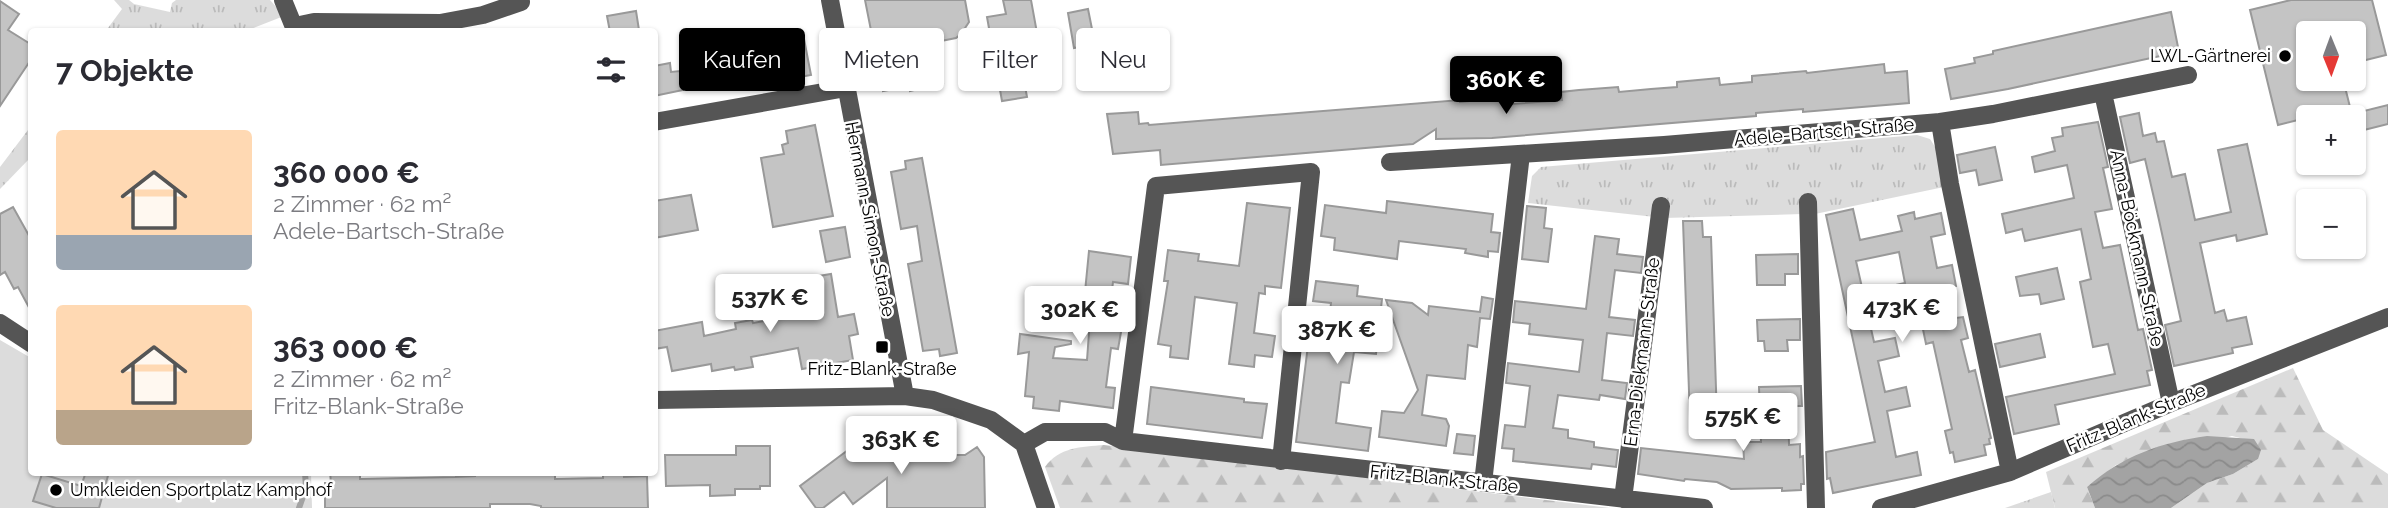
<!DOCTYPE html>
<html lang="de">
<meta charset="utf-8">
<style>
body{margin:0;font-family:Raleway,sans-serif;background:#f7f7f7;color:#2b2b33;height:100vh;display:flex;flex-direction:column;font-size:26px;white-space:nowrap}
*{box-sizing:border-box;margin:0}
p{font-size:23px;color:#7c7c81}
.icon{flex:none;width:38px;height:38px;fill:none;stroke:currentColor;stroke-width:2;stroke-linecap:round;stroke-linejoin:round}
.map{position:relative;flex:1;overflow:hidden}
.side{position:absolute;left:28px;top:28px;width:630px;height:448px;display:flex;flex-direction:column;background:#fff;border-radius:7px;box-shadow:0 2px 5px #0004}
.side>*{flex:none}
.top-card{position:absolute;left:679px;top:28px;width:665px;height:63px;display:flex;gap:14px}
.needle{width:46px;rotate:179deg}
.tools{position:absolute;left:2296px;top:21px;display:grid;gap:14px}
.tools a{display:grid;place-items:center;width:70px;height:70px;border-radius:7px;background:#fff;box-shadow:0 2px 5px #0004;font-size:35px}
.price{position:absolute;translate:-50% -60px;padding:0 16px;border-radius:7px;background:#fff;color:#222;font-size:23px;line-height:46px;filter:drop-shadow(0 2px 4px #0008)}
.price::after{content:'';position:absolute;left:50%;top:42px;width:21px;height:16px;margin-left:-10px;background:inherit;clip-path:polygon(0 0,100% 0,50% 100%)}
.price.current{background:#000;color:#fff}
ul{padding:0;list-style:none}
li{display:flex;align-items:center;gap:21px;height:175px;padding:0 28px}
li span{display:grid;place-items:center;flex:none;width:196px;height:140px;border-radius:7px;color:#555}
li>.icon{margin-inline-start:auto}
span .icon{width:84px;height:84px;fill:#fffc;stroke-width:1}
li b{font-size:30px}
h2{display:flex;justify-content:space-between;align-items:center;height:84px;padding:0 28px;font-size:30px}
.pill{padding:0 24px;border-radius:7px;background:#fff;box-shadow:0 2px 5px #0004;font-size:24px;line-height:63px}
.pill.current{background:#000;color:#fff}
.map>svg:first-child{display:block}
.grass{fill:#dcdcdc}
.forest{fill:url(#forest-firs)}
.park{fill:url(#park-tufts)}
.water{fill:url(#water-waves)}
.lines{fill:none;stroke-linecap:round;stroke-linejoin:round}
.stream{stroke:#a3a3a3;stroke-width:6}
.building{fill:#c4c4c4;stroke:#999;stroke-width:2;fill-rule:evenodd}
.minor{stroke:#555;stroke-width:18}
.poi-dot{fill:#000;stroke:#fff;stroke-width:2.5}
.labels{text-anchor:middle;stroke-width:5;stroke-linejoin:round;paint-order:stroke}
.poi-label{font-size:18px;fill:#000;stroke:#fff;text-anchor:end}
.street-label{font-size:18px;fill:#000;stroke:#fff}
</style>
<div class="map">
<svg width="2388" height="508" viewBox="0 0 2388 508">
<defs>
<pattern id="forest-firs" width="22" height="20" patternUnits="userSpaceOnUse" patternTransform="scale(1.75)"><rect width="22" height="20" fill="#dcdcdc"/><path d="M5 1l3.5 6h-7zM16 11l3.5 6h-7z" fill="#bbb"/></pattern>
<pattern id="park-tufts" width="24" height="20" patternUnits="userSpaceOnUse" patternTransform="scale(1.75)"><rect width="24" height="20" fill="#dcdcdc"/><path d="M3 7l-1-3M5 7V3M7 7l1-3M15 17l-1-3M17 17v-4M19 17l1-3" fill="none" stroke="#bbb"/></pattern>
<pattern id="water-waves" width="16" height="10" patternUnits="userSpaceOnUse" patternTransform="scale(1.75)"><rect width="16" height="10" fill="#a3a3a3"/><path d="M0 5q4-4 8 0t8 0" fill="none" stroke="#8b8b8b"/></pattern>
</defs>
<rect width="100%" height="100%" fill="#fff"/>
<path class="grass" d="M 0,340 L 31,358 L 32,472 L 311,473 L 312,508 L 0,508 Z"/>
<path class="forest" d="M 2293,368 L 2323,430 L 2388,474 L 2388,508 L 2171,508 L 2207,483 L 2233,474 L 2258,459 L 2244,439 L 2232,436 L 2116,465 L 2087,487 L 2095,508 L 2055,508 L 2046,472 Z
M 1104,445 L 1610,508 L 1060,508 L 1045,467 C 1059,447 1081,447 1104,445 Z"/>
<path class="park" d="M 114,0 L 129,0 L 134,4 L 170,12 L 172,3 L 176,0 L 270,0 L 284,16 L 246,31 L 105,32 L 122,9 Z
M 31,126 L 31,157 L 0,189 L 0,167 Z
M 1917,135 L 1930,139 L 1937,150 L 1944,187 L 1815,214 L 1802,214 L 1664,218 L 1528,203 L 1532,176 L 1541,167 Z
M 2051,492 L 2055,508 L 2005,508 Z"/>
<path class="water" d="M 2207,436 L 2254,439 L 2261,450 L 2258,459 L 2233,474 L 2207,483 L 2171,508 L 2095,508 L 2087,487 C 2122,456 2162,442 2207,436 Z"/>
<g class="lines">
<path class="stream" d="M 299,508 L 306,488 L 305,472"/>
</g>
<path class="building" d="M 865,0 L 965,0 L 969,22 L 961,34 L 956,38 L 936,42 L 943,83 L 910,91 L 909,86 L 883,91 Z
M 1003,0 L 1031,0 L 1043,66 L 1022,70 L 1027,97 L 1002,101 L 987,17 L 1006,14 Z
M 2291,0 L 2372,0 L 2386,55 L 2354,63 L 2354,33 L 2308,33 L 2308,79 L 2343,79 L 2350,107 L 2278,125 L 2250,10 Z
M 0,1 L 19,14 L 8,30 L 32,45 L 32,58 L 0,106 Z
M 1088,9 L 1095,44 L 1074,48 L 1068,13 Z
M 636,11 L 639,30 L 610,32 L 607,16 Z
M 2171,12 L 2179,52 L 2008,89 L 1951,99 L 1945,69 L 1975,63 L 1974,58 L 1993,54 L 1993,51 Z
M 804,39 L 811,75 L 766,83 L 765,79 L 728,86 L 725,66 L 762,59 L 760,47 Z
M 670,63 L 671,72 L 680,71 L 683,90 L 654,96 L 654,66 Z
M 1884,64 L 1885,73 L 1907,71 L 1909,103 L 1803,112 L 1803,109 L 1756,113 L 1756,116 L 1492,138 L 1436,139 L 1436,129 L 1413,144 L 1161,165 L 1160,150 L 1113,154 L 1107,114 L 1138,112 L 1139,124 L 1148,123 L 1149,125 L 1460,100 L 1460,102 L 1511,97 L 1512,104 L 1562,100 L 1561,92 L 1579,90 L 1618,87 L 1619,92 L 1651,89 L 1677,87 L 1677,82 L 1719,78 L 1720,85 L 1752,82 L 1752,76 L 1806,71 L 1807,73 Z
M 2388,105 L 2388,124 L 2356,132 L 2352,114 Z
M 2139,113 L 2143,136 L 2155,133 L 2157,142 L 2164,141 L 2172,177 L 2185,174 L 2195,220 L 2231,212 L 2218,150 L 2247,144 L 2267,234 L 2237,241 L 2236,235 L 2200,243 L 2215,313 L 2224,310 L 2227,321 L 2246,317 L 2252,344 L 2232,348 L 2233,353 L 2174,366 L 2165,325 L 2181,321 L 2159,220 L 2145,159 L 2130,163 L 2120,117 Z
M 2098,122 L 2108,167 L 2103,168 L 2112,209 L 2095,212 L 2103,248 L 2120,245 L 2138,330 L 2143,329 L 2152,370 L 2147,371 L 2150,385 L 2055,405 L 2059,424 L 2014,434 L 2006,397 L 2115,374 L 2108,344 L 2093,347 L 2080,282 L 2091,279 L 2081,229 L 2025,241 L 2022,229 L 2006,233 L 2002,214 L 2074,198 L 2067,165 L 2035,172 L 2032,157 L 2055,151 L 2052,138 L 2063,136 L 2062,128 Z
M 815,125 L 833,216 L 773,227 L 761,158 L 784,154 L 782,145 L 788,143 L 786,131 Z
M 1995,147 L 2002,180 L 1979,185 L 1976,170 L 1960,173 L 1957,155 Z
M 922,158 L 957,353 L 940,356 L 939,349 L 923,351 L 908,264 L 922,261 L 917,226 L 901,229 L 891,172 L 906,169 L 905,161 Z
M 691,195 L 698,230 L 654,238 L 654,201 Z
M 1387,201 L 1493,214 L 1491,232 L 1500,233 L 1498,252 L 1488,251 L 1488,257 L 1465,253 L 1466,249 L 1399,241 L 1397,259 L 1334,250 L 1335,238 L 1321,236 L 1325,205 L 1386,213 Z
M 1247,203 L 1290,208 L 1281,288 L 1265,286 L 1265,294 L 1259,293 L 1254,333 L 1275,336 L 1272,357 L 1255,355 L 1254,367 L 1229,364 L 1237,303 L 1195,297 L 1188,359 L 1170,357 L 1171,346 L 1158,344 L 1168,281 L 1164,281 L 1168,250 L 1199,254 L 1198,261 L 1239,266 Z
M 1527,206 L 1546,208 L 1544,228 L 1552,229 L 1548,262 L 1522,259 Z
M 13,207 L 32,241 L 32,313 L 18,287 L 14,289 L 5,272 L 0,275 L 0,214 Z
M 1853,209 L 1860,240 L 1902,231 L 1898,216 L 1914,212 L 1915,219 L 1941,213 L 1945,234 L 1931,237 L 1937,268 L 1952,265 L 1956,286 L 1950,288 L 1956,318 L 1963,317 L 1968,338 L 1961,340 L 1969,372 L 1975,370 L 1991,438 L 1989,439 L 1990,444 L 1984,445 L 1986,455 L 1955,462 L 1953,452 L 1950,453 L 1945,431 L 1952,429 L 1933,342 L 1926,344 L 1917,300 L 1867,311 L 1874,342 L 1895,338 L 1899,356 L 1878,361 L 1885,392 L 1906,387 L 1910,406 L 1887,411 L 1896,457 L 1917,452 L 1921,475 L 1833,493 L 1830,478 L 1827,479 L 1826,452 L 1875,442 L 1826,215 ZM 1899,252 L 1905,283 L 1863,292 L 1856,261 Z
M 1683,221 L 1702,221 L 1703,237 L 1711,237 L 1717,419 L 1690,420 Z
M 845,227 L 850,257 L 826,262 L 820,231 Z
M 1595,236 L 1619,239 L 1617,254 L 1643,257 L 1641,273 L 1615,270 L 1609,317 L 1635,320 L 1633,336 L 1607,333 L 1602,380 L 1627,383 L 1625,399 L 1600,395 L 1599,400 L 1558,395 L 1553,428 L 1568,430 L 1568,438 L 1594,442 L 1594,447 L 1618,450 L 1616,467 L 1592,464 L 1591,469 L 1513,461 L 1514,449 L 1502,448 L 1505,425 L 1525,427 L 1530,386 L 1506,383 L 1508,363 L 1579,372 L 1583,340 L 1529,334 L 1530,324 L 1513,322 L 1515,301 L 1586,309 Z
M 1089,251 L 1131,257 L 1128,284 L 1113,282 L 1109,316 L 1112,316 L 1111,320 L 1123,321 L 1118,349 L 1111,348 L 1106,387 L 1115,388 L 1113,408 L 1060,401 L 1059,411 L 1033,408 L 1034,397 L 1025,396 L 1029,352 L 1018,354 L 1020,334 L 1071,341 L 1071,344 L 1055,347 L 1053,358 L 1087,360 L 1092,292 L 1085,292 Z
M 1798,254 L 1798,274 L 1785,274 L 1785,285 L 1757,285 L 1756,255 Z
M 2057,268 L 2064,299 L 2041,304 L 2039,294 L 2020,296 L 2016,277 Z
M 831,274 L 838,317 L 854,314 L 858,334 L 849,336 L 853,360 L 802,369 L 798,348 L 751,357 L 753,367 L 735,370 L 734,367 L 712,371 L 711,364 L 672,371 L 667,347 L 654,349 L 654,331 L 702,322 L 704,336 L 736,329 L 735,323 L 752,320 L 753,323 L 786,317 L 786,315 L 794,314 L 788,281 Z
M 1316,281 L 1358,286 L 1357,296 L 1382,299 L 1376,354 L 1354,352 L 1349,383 L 1341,382 L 1336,423 L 1371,428 L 1368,451 L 1296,442 L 1309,337 L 1327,339 L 1331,303 L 1313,301 Z
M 1482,297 L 1493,299 L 1490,319 L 1480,318 L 1477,347 L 1468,345 L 1465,379 L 1427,375 L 1422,415 L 1446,419 L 1449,426 L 1446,446 L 1379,437 L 1382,411 L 1404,413 L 1418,390 L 1386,300 L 1412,303 L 1428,315 L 1429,306 L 1480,312 Z
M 1800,319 L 1800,340 L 1787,340 L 1788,351 L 1765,351 L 1764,341 L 1758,341 L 1757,320 Z
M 2040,334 L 2045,357 L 2000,367 L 1995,344 Z
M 1801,386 L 1802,406 L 1788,406 L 1789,445 L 1800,444 L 1800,457 L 1803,456 L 1804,484 L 1801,484 L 1801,490 L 1782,491 L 1782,488 L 1731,489 L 1717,482 L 1685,479 L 1684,481 L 1638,474 L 1641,448 L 1744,459 L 1743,442 L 1761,442 L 1759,387 Z
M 1151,387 L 1244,399 L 1244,402 L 1267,404 L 1262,438 L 1147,424 Z
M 851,426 L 873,429 L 871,443 L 897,443 L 897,447 L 933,447 L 933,455 L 965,455 L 977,447 L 984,457 L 985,508 L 887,508 L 887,478 L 853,504 L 844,492 L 823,508 L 816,508 L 800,486 L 848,450 Z
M 1457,434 L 1475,436 L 1473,455 L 1454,453 Z
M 736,446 L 770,446 L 770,486 L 760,486 L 760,489 L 735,489 L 735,495 L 710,496 L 710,485 L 666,486 L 665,455 L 736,455 Z
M 86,472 L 109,472 L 99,508 L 56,508 L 33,501 L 42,474 L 81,486 Z
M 330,472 L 360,472 L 360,479 L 455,477 L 475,476 L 475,472 L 555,472 L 555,479 L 603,478 L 603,472 L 624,472 L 624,477 L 647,476 L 648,508 L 541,508 L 541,506 L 530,504 L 490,504 L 490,508 L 325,508 L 325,483 L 331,483 Z"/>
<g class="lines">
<path class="minor" d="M 283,0 L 296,32
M 830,0 L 905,396
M 295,26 L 314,22 L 440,23 L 483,15 L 521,2
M 2103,93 L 2171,403
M 654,122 L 846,88
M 1940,122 L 1950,184 L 2010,472
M 1390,162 L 1664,145 L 1940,122 L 1993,114 L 2188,75
M 1808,202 L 1816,508
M 0,323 L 32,344
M 654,400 L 905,396 L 933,400 L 991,420 L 1024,444
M 1123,441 L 1156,186 L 1311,172 L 1281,461
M 1024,444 L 1045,432 L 1105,432 L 1123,441 L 1704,508
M 1024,444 L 1046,508
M 1483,483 L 1521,154
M 1623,499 L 1661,206
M 1881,508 L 2010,472 L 2171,403 L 2388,317"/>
</g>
<g class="poi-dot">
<circle cx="2285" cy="56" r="7"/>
<rect x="875" y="340" width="14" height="14" rx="3.5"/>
<circle cx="56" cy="490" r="7"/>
</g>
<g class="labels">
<g class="poi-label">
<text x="2271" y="62">LWL-Gärtnerei</text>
<text x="882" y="375" text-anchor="middle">Fritz-Blank-Straße</text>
<text x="70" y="496" text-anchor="start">Umkleiden Sportplatz Kamphof</text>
</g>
<g class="street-label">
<text transform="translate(1824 132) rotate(-5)" y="6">Adele-Bartsch-Straße</text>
<text transform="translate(870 219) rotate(79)" y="6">Hermann-Simon-Straße</text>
<text transform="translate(2137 248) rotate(78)" y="6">Anna-Böckmann-Straße</text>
<text transform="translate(1642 352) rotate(-83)" y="6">Erna-Diekmann-Straße</text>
<text transform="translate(2136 418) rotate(-23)" y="6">Fritz-Blank-Straße</text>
<text transform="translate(1444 479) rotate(6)" y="6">Fritz-Blank-Straße</text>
</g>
</g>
</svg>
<div class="tools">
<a><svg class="needle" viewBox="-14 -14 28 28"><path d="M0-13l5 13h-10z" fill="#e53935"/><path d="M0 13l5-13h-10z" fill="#7c7c81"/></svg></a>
<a>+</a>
<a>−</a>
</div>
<b class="price current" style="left:1506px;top:116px">360K €</b>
<b class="price" style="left:770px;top:334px">537K €</b>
<b class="price" style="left:1902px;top:344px">473K €</b>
<b class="price" style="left:1080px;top:346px">302K €</b>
<b class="price" style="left:1337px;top:366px">387K €</b>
<b class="price" style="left:1743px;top:453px">575K €</b>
<b class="price" style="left:901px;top:476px">363K €</b>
<div class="top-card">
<a class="pill current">Kaufen</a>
<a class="pill">Mieten</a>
<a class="pill">Filter</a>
<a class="pill">Neu</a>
</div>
<section class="side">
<h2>7 Objekte<svg class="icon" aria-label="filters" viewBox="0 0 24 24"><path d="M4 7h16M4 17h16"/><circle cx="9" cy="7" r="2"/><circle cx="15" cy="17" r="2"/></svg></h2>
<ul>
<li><span style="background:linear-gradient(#ffd9b3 75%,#9aa5b1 0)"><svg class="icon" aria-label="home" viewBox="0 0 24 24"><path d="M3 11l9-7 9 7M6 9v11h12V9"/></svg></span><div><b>360 000 €</b><p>2 Zimmer · 62 m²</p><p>Adele-Bartsch-Straße</p></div></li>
<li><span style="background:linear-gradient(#ffd9b3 75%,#b9a48a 0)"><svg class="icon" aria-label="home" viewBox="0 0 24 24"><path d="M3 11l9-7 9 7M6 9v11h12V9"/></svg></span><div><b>363 000 €</b><p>2 Zimmer · 62 m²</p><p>Fritz-Blank-Straße</p></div></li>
</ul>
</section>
</div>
